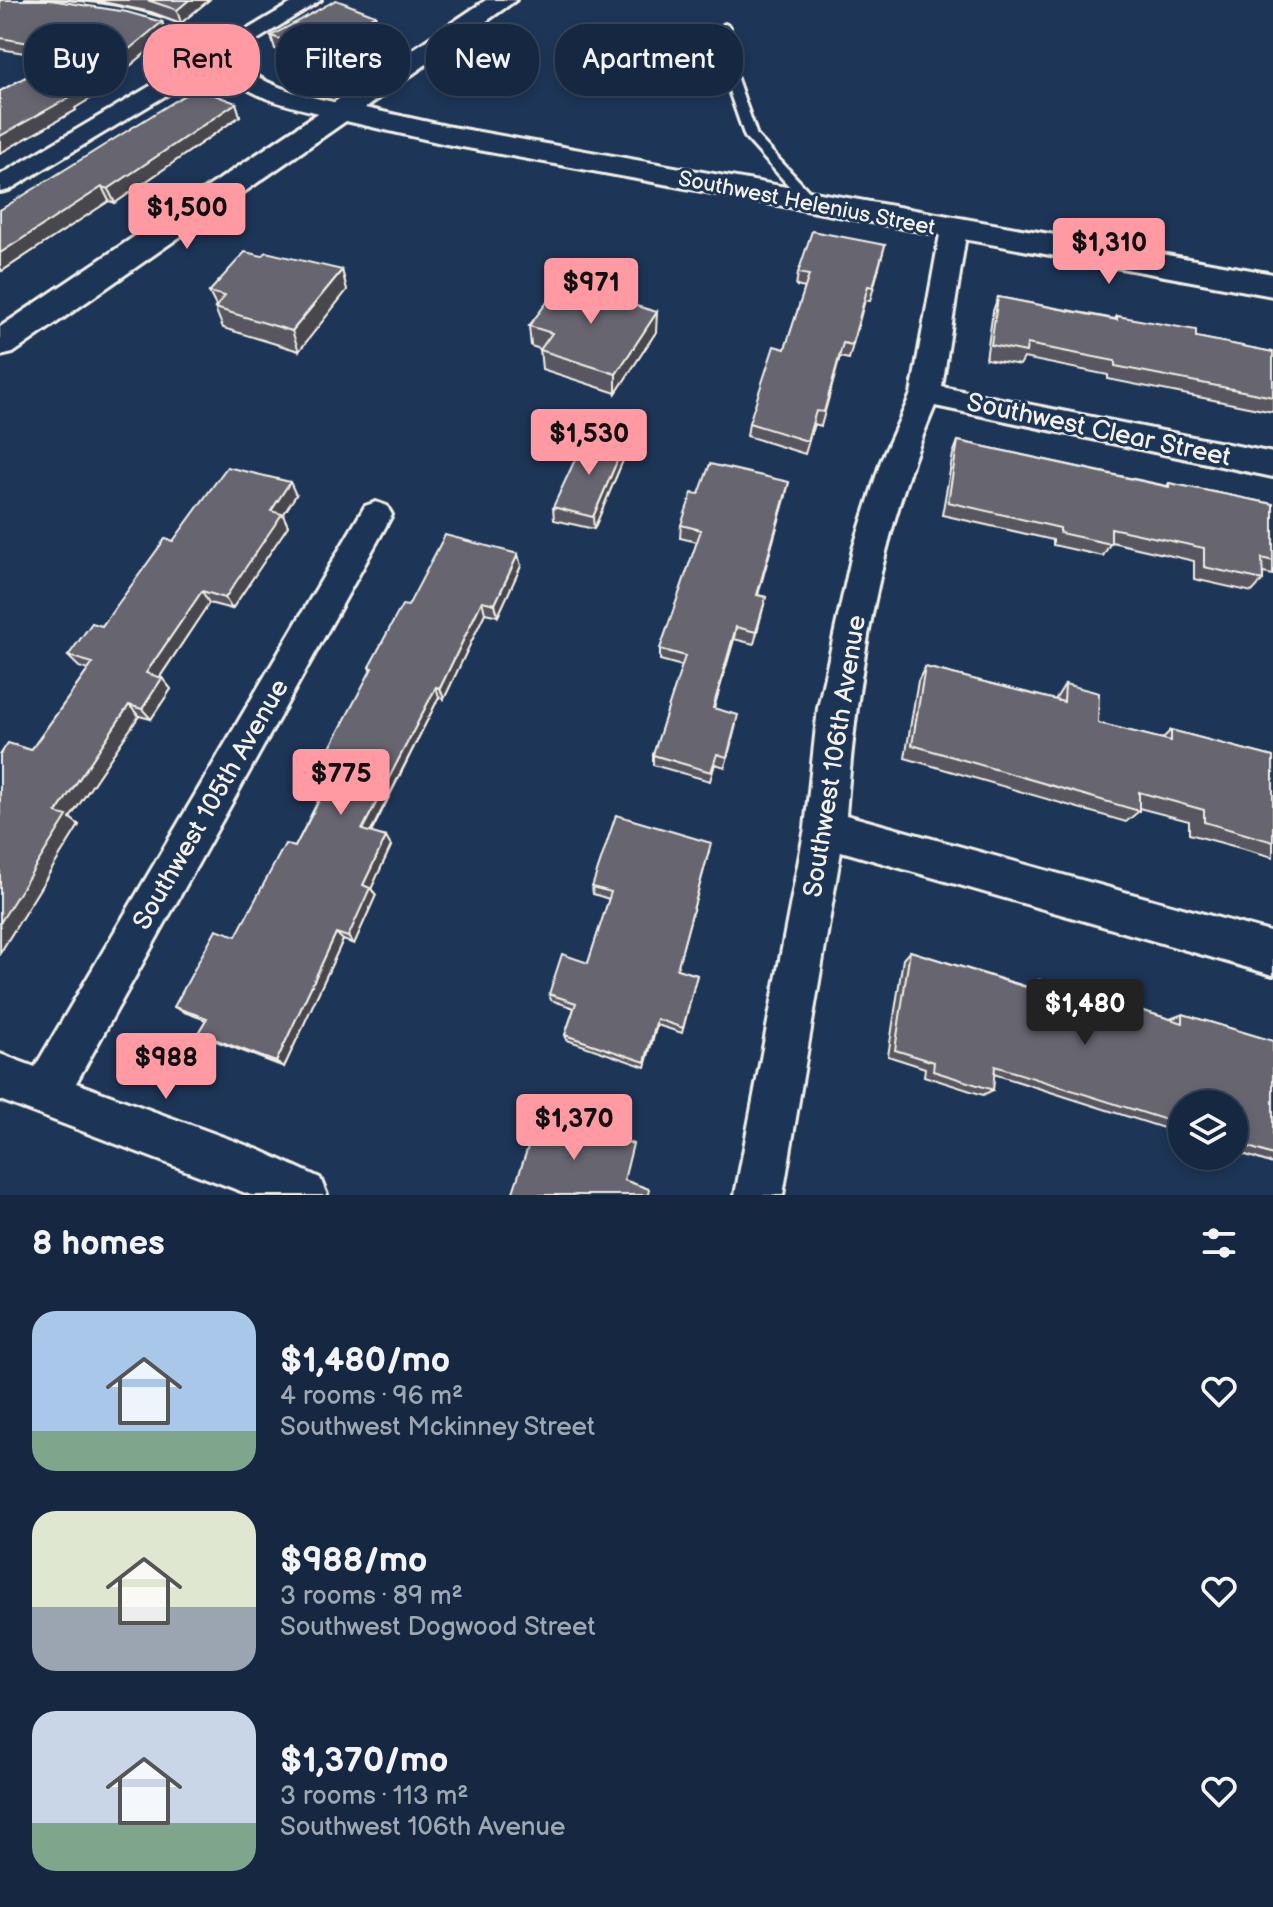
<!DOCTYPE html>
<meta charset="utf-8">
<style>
body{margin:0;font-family:"Balsamiq Sans",sans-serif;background:#1f3048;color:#f1f3f6;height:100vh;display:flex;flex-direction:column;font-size:30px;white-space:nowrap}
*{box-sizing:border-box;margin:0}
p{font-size:26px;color:#9ea6b1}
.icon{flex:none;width:44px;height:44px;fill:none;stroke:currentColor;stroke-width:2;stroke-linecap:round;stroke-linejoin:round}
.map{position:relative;height:1195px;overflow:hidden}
.sheet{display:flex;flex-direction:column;background:#162841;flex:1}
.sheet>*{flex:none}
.guide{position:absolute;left:24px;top:24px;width:800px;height:72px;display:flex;gap:16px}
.buttons{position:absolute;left:1168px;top:1090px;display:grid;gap:16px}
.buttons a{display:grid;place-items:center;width:80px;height:80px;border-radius:50%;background:#162841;box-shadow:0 4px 12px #0003,0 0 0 2px #35445a;font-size:40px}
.price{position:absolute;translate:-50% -68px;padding:0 18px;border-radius:8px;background:#ff9aa2;color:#111;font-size:26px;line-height:52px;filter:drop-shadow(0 2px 4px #0008)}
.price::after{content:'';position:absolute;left:50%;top:48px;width:24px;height:18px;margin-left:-12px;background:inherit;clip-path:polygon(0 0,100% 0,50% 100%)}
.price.on{background:#222;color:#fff}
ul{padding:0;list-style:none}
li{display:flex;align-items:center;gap:24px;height:200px;padding:0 32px}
li span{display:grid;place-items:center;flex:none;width:224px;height:160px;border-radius:24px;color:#555}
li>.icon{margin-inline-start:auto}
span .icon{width:96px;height:96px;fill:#fffc;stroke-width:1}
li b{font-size:34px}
h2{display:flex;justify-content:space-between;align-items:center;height:96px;padding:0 32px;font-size:34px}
.tag{padding:0 28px;border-radius:32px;background:#162841;box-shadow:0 4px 12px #0003,0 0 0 2px #35445a;font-size:28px;line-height:72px}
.tag.on{background:#ff9aa2;color:#111}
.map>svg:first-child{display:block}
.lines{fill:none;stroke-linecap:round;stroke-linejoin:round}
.service-casing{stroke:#f4f1e8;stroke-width:6}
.minor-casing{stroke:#f4f1e8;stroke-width:6}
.tertiary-casing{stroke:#f4f1e8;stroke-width:6}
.service{fill:#1d3557;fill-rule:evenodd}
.minor{fill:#1d3557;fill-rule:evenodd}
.tertiary{fill:#1d3557;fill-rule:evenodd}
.wall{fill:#585760;stroke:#f4f1e8;stroke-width:2}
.shaded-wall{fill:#47474e;stroke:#f4f1e8;stroke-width:2}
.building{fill:#666570;stroke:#f4f1e8;stroke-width:2}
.labels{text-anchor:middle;stroke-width:6;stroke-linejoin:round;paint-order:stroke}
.far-street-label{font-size:22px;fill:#f4f1e8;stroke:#1d3557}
.street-label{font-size:26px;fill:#f4f1e8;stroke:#1d3557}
</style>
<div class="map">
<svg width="1273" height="1195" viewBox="0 0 1273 1195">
<rect width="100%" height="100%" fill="#1d3557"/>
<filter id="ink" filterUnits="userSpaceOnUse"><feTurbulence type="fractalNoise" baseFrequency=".0125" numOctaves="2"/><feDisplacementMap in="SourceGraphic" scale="16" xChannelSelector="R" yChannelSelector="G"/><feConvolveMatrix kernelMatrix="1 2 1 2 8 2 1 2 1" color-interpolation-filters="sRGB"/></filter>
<g filter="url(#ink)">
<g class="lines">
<defs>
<path id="service" d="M 725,24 L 730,27 L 728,53 L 757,136 L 817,200 L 817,206 L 807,206 L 745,137 L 716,53 L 720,27 Z"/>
<path id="minor" d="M 26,0 C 100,0 156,9 221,45 L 297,0 L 321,0 L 233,55 C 260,90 310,96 350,106 L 353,111 L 342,118 C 300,108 246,101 218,64 L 9,190 L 0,192 L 0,175 L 206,53 L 169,32 L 133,22 L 36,6 Z
M 954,221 L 963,223 L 967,229 L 942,387 L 1273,453 L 1273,477 L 935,406 C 879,536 857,675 846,815 L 1273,933 L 1273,975 L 841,851 L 783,1195 L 735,1195 L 805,828 L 818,708 L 853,549 L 881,461 L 911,394 L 941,229 L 945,223 Z
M 376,502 L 387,506 L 392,515 L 76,1083 L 259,1150 L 320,1178 L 327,1195 L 251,1195 L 0,1100 L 0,1054 L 35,1067 L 365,506 Z"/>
<path id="tertiary" d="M 486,0 L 516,0 L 365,108 L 446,126 L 1273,274 L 1273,296 L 446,144 L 346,121 L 13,353 L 0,356 L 0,327 Z"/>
</defs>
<use href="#service" class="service-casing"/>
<use href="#minor" class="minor-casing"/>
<use href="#tertiary" class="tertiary-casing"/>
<use href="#service" class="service"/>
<use href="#minor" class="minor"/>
<use href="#tertiary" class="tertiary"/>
</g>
<path class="wall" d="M 0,0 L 162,22 L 167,35 L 93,97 L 75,108 L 76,110 L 0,153 L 0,91 L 62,57 L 54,58 L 0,49 Z
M 66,0 L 209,0 L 181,23 L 151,12 L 103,2 Z
M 375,15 L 378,29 L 320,65 L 275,49 L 271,36 Z
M 236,103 L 240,116 L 115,203 L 109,201 L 2,271 L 0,270 L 0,210 Z
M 885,245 L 870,301 L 865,300 L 849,359 L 840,357 L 821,426 L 814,424 L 805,454 L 747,436 L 749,423 L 785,349 L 805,288 L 796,286 L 798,273 Z
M 262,256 L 342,270 L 347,290 L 299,351 L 223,328 L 215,308 L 216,306 L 209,292 Z
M 601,287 L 602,296 L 656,332 L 616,393 L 542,369 L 540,349 L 531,346 L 529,326 Z
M 998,297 L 1115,319 L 1117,316 L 1196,337 L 1273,352 L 1273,412 L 1108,379 L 1108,375 L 1024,358 L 1020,365 L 986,359 L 993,311 Z
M 958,441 L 1167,486 L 1169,483 L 1273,504 L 1273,575 L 1263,573 L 1263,580 L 1252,592 L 1194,579 L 1194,561 L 1111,542 L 1103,556 L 1053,545 L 1053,540 L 942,515 L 953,454 Z
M 624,458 L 594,529 L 554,520 L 553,507 Z
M 699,494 L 786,495 L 758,595 L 766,597 L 754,644 L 734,639 L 714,708 L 736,725 L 725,767 L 715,764 L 710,781 L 653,765 L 653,755 L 682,666 L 660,660 L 660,649 L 697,542 L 680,538 L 681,525 Z
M 296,495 L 283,515 L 288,526 L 232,609 L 209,603 L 160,677 L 162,678 L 171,689 L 151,719 L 139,716 L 70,818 L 79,825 L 0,953 L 0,755 L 31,750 L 88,670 L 79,667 L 68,656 L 102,626 L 173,541 Z
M 521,566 L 498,616 L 485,613 L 444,699 L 439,697 L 371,833 L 391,846 L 371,889 L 376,895 L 354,944 L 343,940 L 284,1067 L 208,1038 L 198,1033 L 206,1020 L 184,1012 L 174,1007 L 236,936 L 295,847 L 322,793 L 318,792 L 312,782 L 371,672 L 369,667 L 408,606 Z
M 925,667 L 1055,700 L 1065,684 L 1098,723 L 1162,739 L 1171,730 L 1273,757 L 1273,857 L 1189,834 L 1189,821 L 1139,808 L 1139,811 L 1126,822 L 905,758 L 918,681 Z
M 709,851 L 677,969 L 697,975 L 682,1033 L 657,1025 L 645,1067 L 567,1040 L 565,1035 L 574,1008 L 551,1000 L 549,994 L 588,963 L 609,899 L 593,894 L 592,887 Z
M 910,951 L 1028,987 L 1039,980 L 1170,1019 L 1183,1014 L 1273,1041 L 1273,1164 L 1234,1151 L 1234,1104 L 1182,1104 L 1182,1134 L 994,1074 L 993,1090 L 983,1095 L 924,1076 L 925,1068 L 888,1056 L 903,959 Z"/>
<path class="shaded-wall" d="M 189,0 L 209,0 L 181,23 L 177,10 Z
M 375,15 L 378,29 L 320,65 L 317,52 Z
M 162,22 L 167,35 L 93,97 L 75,108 L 76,110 L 0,153 L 0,136 L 67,96 Z
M 92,41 L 98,54 L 54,58 L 47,46 Z
M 236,103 L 240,116 L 115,203 L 108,189 Z
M 102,187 L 109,201 L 2,271 L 0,267 L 0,253 Z
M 342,270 L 347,290 L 299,351 L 292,331 Z
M 657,312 L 656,332 L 616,393 L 616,374 Z
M 624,445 L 624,458 L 594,529 L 593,517 Z
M 290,482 L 296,495 L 283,515 L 288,526 L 232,609 L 225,598 L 271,511 Z
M 789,482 L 786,495 L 754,607 L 757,595 Z
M 518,554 L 521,566 L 498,616 L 495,604 Z
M 202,591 L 209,603 L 155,684 L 146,673 Z
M 482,601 L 485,613 L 444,699 L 440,688 Z
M 736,627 L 734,639 L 711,718 L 713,708 Z
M 162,678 L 171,689 L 151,719 L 142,709 Z
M 436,687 L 439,697 L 367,839 L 362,830 Z
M 129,705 L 139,716 L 70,818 L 79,825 L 0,953 L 0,923 L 56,813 Z
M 386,837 L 391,846 L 371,889 L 376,895 L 354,944 L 348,937 L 363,885 Z
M 336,933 L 343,940 L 284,1067 L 276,1062 Z"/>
<path class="building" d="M 0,0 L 50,0 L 127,12 L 162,22 L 87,84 L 67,96 L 70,97 L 0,136 L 0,91 L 92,41 L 47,46 L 0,38 Z
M 147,0 L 189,0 L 177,10 Z
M 336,0 L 375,15 L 317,52 L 271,36 Z
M 196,88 L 236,103 L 108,189 L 102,187 L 0,253 L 0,210 Z
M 812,231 L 885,245 L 873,287 L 868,286 L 852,345 L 843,343 L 824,412 L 816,411 L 807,441 L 749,423 L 774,346 L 785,349 L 809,275 L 798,273 Z
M 245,252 L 262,256 L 266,252 L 342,270 L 292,331 L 215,308 L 225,296 L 209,292 Z
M 566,277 L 601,287 L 596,294 L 657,312 L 616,374 L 540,350 L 552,333 L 529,326 Z
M 998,297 L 1117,320 L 1117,316 L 1196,330 L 1196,337 L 1273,352 L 1273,397 L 1115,366 L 1115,361 L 1027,344 L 1026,352 L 991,345 Z
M 586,436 L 624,445 L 593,517 L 553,507 Z
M 958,441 L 1169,487 L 1169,483 L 1273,504 L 1273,561 L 1262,558 L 1263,580 L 1204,567 L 1204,548 L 1111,528 L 1111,544 L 1060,533 L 1060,528 L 948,502 Z
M 710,464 L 789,482 L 757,595 L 766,597 L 756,632 L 736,627 L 713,708 L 738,715 L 727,757 L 717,754 L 711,772 L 653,755 L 685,656 L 660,649 L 701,530 L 681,525 L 692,493 L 699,494 Z
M 227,467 L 290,482 L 271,511 L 282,514 L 225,598 L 202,591 L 146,673 L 162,678 L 142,709 L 129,705 L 56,813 L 67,816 L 0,923 L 0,755 L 8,743 L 31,750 L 93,663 L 68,656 L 92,623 L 102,626 L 165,539 L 173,541 Z
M 445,535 L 518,554 L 495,604 L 482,601 L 440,688 L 436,687 L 362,830 L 386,837 L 363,885 L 370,888 L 348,937 L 336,933 L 276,1062 L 198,1033 L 207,1018 L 174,1007 L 216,929 L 236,936 L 285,844 L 295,847 L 326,787 L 312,782 L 372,668 L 369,667 L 402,605 L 408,606 Z
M 925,667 L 1064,702 L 1065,684 L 1099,693 L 1098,723 L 1171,741 L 1171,730 L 1273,757 L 1273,842 L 1204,822 L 1204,810 L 1139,792 L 1139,811 L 912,745 Z
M 616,815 L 711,843 L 677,969 L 697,975 L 683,1028 L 657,1019 L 645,1062 L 565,1035 L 576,1003 L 549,994 L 562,954 L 588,963 L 611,892 L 592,887 Z
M 910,951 L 1038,991 L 1039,980 L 1183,1023 L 1183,1014 L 1273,1041 L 1273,1155 L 1234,1142 L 1234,1104 L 1182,1104 L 1182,1125 L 995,1066 L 993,1090 L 933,1071 L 934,1062 L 895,1050 Z
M 540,1111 L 633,1144 L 624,1180 L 649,1189 L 648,1195 L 512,1195 Z"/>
</g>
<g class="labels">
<g class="far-street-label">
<text transform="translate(807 202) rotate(11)" y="8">Southwest Helenius Street</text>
</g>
<g class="street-label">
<text transform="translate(1099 429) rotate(12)" y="9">Southwest Clear Street</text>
<text transform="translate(834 756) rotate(-81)" y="9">Southwest 106th Avenue</text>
<text transform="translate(210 804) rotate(-60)" y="9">Southwest 105th Avenue</text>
</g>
</g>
</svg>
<div class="buttons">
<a><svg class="icon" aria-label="layers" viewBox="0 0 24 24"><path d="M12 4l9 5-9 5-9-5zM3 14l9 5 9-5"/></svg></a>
</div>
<b class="price" style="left:187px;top:251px">$1,500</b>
<b class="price" style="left:1109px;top:286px">$1,310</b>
<b class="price" style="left:591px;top:326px">$971</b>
<b class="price" style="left:589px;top:477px">$1,530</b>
<b class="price" style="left:341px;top:817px">$775</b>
<b class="price on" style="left:1085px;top:1047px">$1,480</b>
<b class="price" style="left:166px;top:1101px">$988</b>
<b class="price" style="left:574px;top:1162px">$1,370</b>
<div class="guide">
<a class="tag">Buy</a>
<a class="tag on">Rent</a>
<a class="tag">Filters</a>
<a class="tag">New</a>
<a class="tag">Apartment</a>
</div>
</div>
<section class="sheet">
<h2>8 homes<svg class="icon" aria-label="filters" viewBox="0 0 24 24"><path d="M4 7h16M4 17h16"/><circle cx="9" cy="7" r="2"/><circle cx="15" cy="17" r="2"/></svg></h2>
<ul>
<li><span style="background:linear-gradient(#a9c7e8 75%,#7fa58c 0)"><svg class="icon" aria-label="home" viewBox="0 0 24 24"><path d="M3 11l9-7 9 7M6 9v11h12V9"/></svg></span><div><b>$1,480/mo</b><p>4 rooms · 96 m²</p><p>Southwest Mckinney Street</p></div><svg class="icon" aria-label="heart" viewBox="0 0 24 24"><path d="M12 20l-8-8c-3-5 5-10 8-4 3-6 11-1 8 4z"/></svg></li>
<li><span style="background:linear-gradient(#dfe7d0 60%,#9aa5b1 0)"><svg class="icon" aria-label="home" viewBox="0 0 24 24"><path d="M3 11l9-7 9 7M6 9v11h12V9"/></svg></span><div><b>$988/mo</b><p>3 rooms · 89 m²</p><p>Southwest Dogwood Street</p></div><svg class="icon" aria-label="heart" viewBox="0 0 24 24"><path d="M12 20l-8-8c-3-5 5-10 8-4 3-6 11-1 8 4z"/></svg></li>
<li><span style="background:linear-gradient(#c9d6e8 70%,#7fa58c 0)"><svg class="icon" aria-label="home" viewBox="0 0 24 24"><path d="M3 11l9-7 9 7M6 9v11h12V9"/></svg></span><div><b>$1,370/mo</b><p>3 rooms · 113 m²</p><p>Southwest 106th Avenue</p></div><svg class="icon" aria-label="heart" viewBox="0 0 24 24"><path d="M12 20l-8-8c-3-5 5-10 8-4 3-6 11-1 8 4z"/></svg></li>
</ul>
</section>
